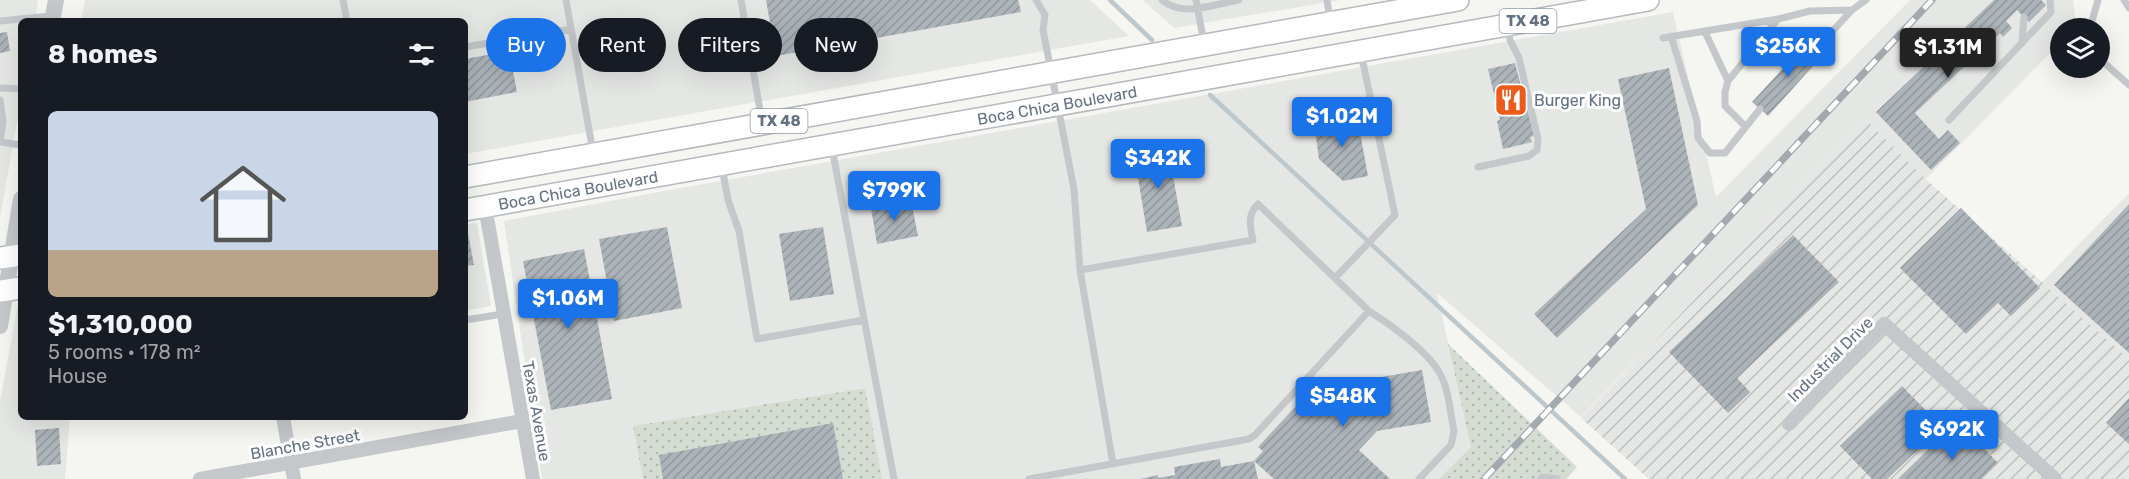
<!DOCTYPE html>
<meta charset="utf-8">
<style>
body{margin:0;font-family:Rubik,sans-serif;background:#20242c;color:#f1f3f6;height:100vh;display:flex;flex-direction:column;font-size:22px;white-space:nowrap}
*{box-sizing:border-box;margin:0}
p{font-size:20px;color:#9ea1a6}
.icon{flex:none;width:33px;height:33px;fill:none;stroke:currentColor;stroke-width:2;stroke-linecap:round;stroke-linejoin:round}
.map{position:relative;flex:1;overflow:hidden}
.panel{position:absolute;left:18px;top:18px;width:450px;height:402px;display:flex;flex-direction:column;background:#171b24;border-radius:9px;box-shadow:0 6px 24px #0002}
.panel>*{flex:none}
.top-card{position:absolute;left:486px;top:18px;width:570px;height:54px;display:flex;gap:12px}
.buttons{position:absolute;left:2050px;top:18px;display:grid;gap:12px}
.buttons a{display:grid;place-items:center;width:60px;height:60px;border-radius:50%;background:#171b24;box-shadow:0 6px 24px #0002;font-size:30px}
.price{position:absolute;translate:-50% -51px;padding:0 14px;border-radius:6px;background:#1a73e8;color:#fff;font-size:20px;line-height:39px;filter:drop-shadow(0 2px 3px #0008)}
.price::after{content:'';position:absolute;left:50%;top:36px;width:18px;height:14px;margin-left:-9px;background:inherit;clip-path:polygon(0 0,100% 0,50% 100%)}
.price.current{background:#222;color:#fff}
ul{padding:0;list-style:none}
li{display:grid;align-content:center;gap:12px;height:318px;padding:0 30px}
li+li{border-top:2px solid #363941}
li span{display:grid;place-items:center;height:186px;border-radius:9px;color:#555}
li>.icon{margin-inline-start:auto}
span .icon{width:108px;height:108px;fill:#fffc;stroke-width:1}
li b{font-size:26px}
h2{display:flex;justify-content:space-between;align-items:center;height:72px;padding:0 30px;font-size:26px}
.chip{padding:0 21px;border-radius:27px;background:#171b24;box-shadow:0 6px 24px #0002;font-size:21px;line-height:54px}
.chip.current{background:#1a73e8;color:#fff}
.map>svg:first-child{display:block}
.built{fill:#e5e7e5}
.industrial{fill:url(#industrial-furrows)}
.green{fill:url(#green-dots)}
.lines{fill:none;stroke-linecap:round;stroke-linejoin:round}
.stream{stroke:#bdc8cd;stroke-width:4.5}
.building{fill:url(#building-hatch)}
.primary-casing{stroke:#b5b9bd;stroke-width:24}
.service{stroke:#c4c8cb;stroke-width:7}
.minor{stroke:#c4c8cb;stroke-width:14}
.tertiary{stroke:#c4c8cb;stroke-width:16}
.primary{stroke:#fff;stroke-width:21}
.rail-casing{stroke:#a4a9b0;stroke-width:7}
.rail{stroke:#fff;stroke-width:4.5;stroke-dasharray:14;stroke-linecap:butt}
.labels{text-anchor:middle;stroke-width:6;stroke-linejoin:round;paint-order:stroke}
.shield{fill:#fff;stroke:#919ca9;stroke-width:1.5}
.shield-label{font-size:15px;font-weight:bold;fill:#627284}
.poi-label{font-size:16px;fill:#627284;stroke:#fff;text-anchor:start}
.street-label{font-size:16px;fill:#627284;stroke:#fff}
</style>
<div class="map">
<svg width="2129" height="479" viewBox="0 0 2129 479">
<defs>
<pattern id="industrial-furrows" width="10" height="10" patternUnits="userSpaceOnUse" patternTransform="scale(1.5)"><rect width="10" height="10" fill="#e5e7e5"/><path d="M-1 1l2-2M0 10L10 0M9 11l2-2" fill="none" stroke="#bdc0bf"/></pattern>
<pattern id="green-dots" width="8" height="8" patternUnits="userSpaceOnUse" patternTransform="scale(1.5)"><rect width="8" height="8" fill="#d5ddd2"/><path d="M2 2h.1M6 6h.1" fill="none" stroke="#b0b8b0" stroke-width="1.8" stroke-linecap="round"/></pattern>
<pattern id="building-hatch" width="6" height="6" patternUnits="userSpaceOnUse" patternTransform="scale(1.5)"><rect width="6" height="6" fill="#acb4ba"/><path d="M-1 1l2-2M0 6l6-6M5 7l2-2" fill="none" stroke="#8f979d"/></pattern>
</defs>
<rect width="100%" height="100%" fill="#f5f5f1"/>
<path class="built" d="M 0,0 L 38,0 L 35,21 L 21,21 L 21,99 L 0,218 Z
M 85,0 L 1090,0 L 1129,36 L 465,154 L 465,21 L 81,21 Z
M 1143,0 L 1341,0 L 1174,28 Z
M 1910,0 L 2073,0 L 2076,26 L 2074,28 L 2061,28 L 2061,42 L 1926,179 L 1866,120 L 1581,417 L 1437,293 L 1471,447 L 1441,479 L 881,479 L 864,388 L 634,426 L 643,479 L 542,479 L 504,221 L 664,191 L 1673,12 L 1716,197 Z
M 2129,193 L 2129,359 L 2042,282 Z
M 477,223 L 491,306 L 465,311 L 465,225 Z
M 18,304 L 21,304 L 21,417 L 70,417 L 65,479 L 0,479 L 0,401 Z"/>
<path class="industrial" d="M 1866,120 L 1930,183 L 2129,359 L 2129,479 L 1649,479 L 1581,418 Z"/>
<path class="green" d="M 1448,344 L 1577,467 L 1566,479 L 1439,479 L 1471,447 Z
M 865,388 L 882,479 L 643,479 L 633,426 Z"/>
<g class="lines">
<path class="stream" d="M 1110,0 L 1152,40
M 1210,95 L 1625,479"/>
</g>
<path class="building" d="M 766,0 L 1018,0 L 1021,12 L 776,56 Z
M 1994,0 L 2041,0 L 2046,5 L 2029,22 L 2017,10 L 2006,21 L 2012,28 L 2003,37 L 2000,33 L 1915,113 L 1939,139 L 1948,130 L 1960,143 L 1931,170 L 1876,112 Z
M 7,32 L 10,51 L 0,53 L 0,33 Z
M 1809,40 L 1824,54 L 1768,116 L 1752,102 Z
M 509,51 L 517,92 L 465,102 L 465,59 Z
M 1515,63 L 1534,136 L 1530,137 L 1532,142 L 1503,149 L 1497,121 L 1500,120 L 1488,69 Z
M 1669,68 L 1698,205 L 1557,338 L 1534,314 L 1646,209 L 1618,79 Z
M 1357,116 L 1368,176 L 1343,181 L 1319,159 L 1314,123 Z
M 1168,148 L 1182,226 L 1147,232 L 1134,154 Z
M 911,201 L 918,236 L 877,244 L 871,208 Z
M 2129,204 L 2129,353 L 2054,285 Z
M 1961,208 L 2040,288 L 2011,316 L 1998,303 L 1966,334 L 1900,268 Z
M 667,227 L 682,308 L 614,321 L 599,239 Z
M 823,227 L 834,294 L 790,301 L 779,234 Z
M 465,228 L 467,228 L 474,265 L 465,266 Z
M 1793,235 L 1839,282 L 1737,378 L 1750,392 L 1728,413 L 1669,352 Z
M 584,249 L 612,399 L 551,410 L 523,261 Z
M 1422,370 L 1431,422 L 1377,431 L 1359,450 L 1390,479 L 1274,479 L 1254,461 L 1263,451 L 1258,447 L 1295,407 L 1300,411 L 1323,387 Z
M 1902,386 L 1942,427 L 1887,479 L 1872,479 L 1840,446 Z
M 2129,398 L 2129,444 L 2106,423 Z
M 833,423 L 843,479 L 663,479 L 659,455 Z
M 59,428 L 61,464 L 37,466 L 35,430 Z
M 1950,428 L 1968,446 L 1975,439 L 1998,463 L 1981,479 L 1898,479 Z
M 1220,459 L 1221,467 L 1254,461 L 1258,479 L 1140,479 L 1158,475 L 1158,478 L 1175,475 L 1174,467 Z"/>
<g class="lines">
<defs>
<path id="primary" d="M 465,177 L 1458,0
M 465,210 L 1648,0
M 0,258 L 21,255
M 0,291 L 21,288"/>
</defs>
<use href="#primary" class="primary-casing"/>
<path class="service" d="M 343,0 L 347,21
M 566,0 L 593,152
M 741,0 L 762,122
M 1036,0 L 1045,15 L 1043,30 L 1074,189 L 1080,270 L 1113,464
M 1162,0 C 1182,18 1215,4 1239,0
M 1196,0 L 1204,43
M 1327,0 L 1330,20
M 2124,0 L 2129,8
M 0,21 L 51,16
M 2090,28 L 2098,0
M 1705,32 L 1728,81 L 1778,19 L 1810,11 L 1852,10
M 1671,36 L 1697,121 L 1698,138 L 1710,153 L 1725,153 L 1760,109
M 1663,38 L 1778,19
M 2022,43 L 2024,17
M 465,47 L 571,29
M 1817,48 L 1852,10 L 1866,0
M 2100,59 L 2129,85
M 1728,81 L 1725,92 L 1725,106 L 1745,126
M 0,88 L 21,89
M 0,100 L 3,122 L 0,142
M 1949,120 L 2051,12 L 2050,0
M 0,142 L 21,145
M 832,148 L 894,479
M 722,167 L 728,200 L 739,231 L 757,339 L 864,320
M 1478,167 L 1529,156 L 1537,150 L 1538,139 L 1519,58 L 1510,40 L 1508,27
M 1080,270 L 1253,240 C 1250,226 1247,215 1258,204 L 1369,311 C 1390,324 1427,351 1439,372 C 1449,388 1450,413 1454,431 L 1451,445 L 1419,479
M 1335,278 L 1395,215 L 1361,53
M 465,320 L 503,314
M 1029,479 L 1249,439 L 1255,435 L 1369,311
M 1541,479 L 1542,477 L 1557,479"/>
<path class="minor" d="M 485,206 L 533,479
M 283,417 L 294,479
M 1789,424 L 1884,324 L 2055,479
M 200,479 L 522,421"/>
<path class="tertiary" d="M 52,21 L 56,0
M 0,326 L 21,199"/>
<use href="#primary" class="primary"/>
<defs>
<path id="rail" d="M 1484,479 L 1932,0"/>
</defs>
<use href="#rail" class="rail-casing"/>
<use href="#rail" class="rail"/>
</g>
<defs>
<symbol id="restaurant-square" viewBox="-11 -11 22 22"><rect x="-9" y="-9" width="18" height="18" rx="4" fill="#ec5b1a" stroke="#fff"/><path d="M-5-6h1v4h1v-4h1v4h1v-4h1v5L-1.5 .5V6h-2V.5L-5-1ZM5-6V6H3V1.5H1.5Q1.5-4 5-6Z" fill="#fff"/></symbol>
</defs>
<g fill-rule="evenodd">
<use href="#restaurant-square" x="1492" y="81" width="38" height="38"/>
</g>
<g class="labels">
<g class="shield">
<rect x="1499.5" y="9" width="57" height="24" rx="4.5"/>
<rect x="750.5" y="109" width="57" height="24" rx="4.5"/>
</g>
<g class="shield-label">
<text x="1528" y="26">TX 48</text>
<text x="779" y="126">TX 48</text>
</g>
<g class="poi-label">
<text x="1534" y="106">Burger King</text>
</g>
<g class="street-label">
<text transform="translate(1057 105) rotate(-10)" y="6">Boca Chica Boulevard</text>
<text transform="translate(578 190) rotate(-10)" y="6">Boca Chica Boulevard</text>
<text transform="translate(1830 359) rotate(-45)" y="6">Industrial Drive</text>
<text transform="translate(537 411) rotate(80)" y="6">Texas Avenue</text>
<text transform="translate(305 444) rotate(-10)" y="6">Blanche Street</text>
</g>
</g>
</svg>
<div class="buttons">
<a><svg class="icon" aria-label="layers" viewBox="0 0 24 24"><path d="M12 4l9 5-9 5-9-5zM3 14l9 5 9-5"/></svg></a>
</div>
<b class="price" style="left:1788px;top:78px">$256K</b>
<b class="price current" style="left:1948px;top:79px">$1.31M</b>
<b class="price" style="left:1342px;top:148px">$1.02M</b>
<b class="price" style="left:1158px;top:190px">$342K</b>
<b class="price" style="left:894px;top:222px">$799K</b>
<b class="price" style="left:568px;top:330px">$1.06M</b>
<b class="price" style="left:1343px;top:428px">$548K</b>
<b class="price" style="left:1952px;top:461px">$692K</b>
<div class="top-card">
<a class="chip current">Buy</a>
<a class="chip">Rent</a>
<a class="chip">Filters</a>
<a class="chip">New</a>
</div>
<section class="panel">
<h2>8 homes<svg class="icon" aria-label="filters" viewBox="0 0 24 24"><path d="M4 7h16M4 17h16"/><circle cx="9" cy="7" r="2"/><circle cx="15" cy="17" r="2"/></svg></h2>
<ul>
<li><span style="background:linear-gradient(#c9d6e8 75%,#b9a48a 0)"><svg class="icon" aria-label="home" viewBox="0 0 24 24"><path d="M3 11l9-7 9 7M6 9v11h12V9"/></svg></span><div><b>$1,310,000</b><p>5 rooms · 178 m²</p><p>House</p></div></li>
</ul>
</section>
</div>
